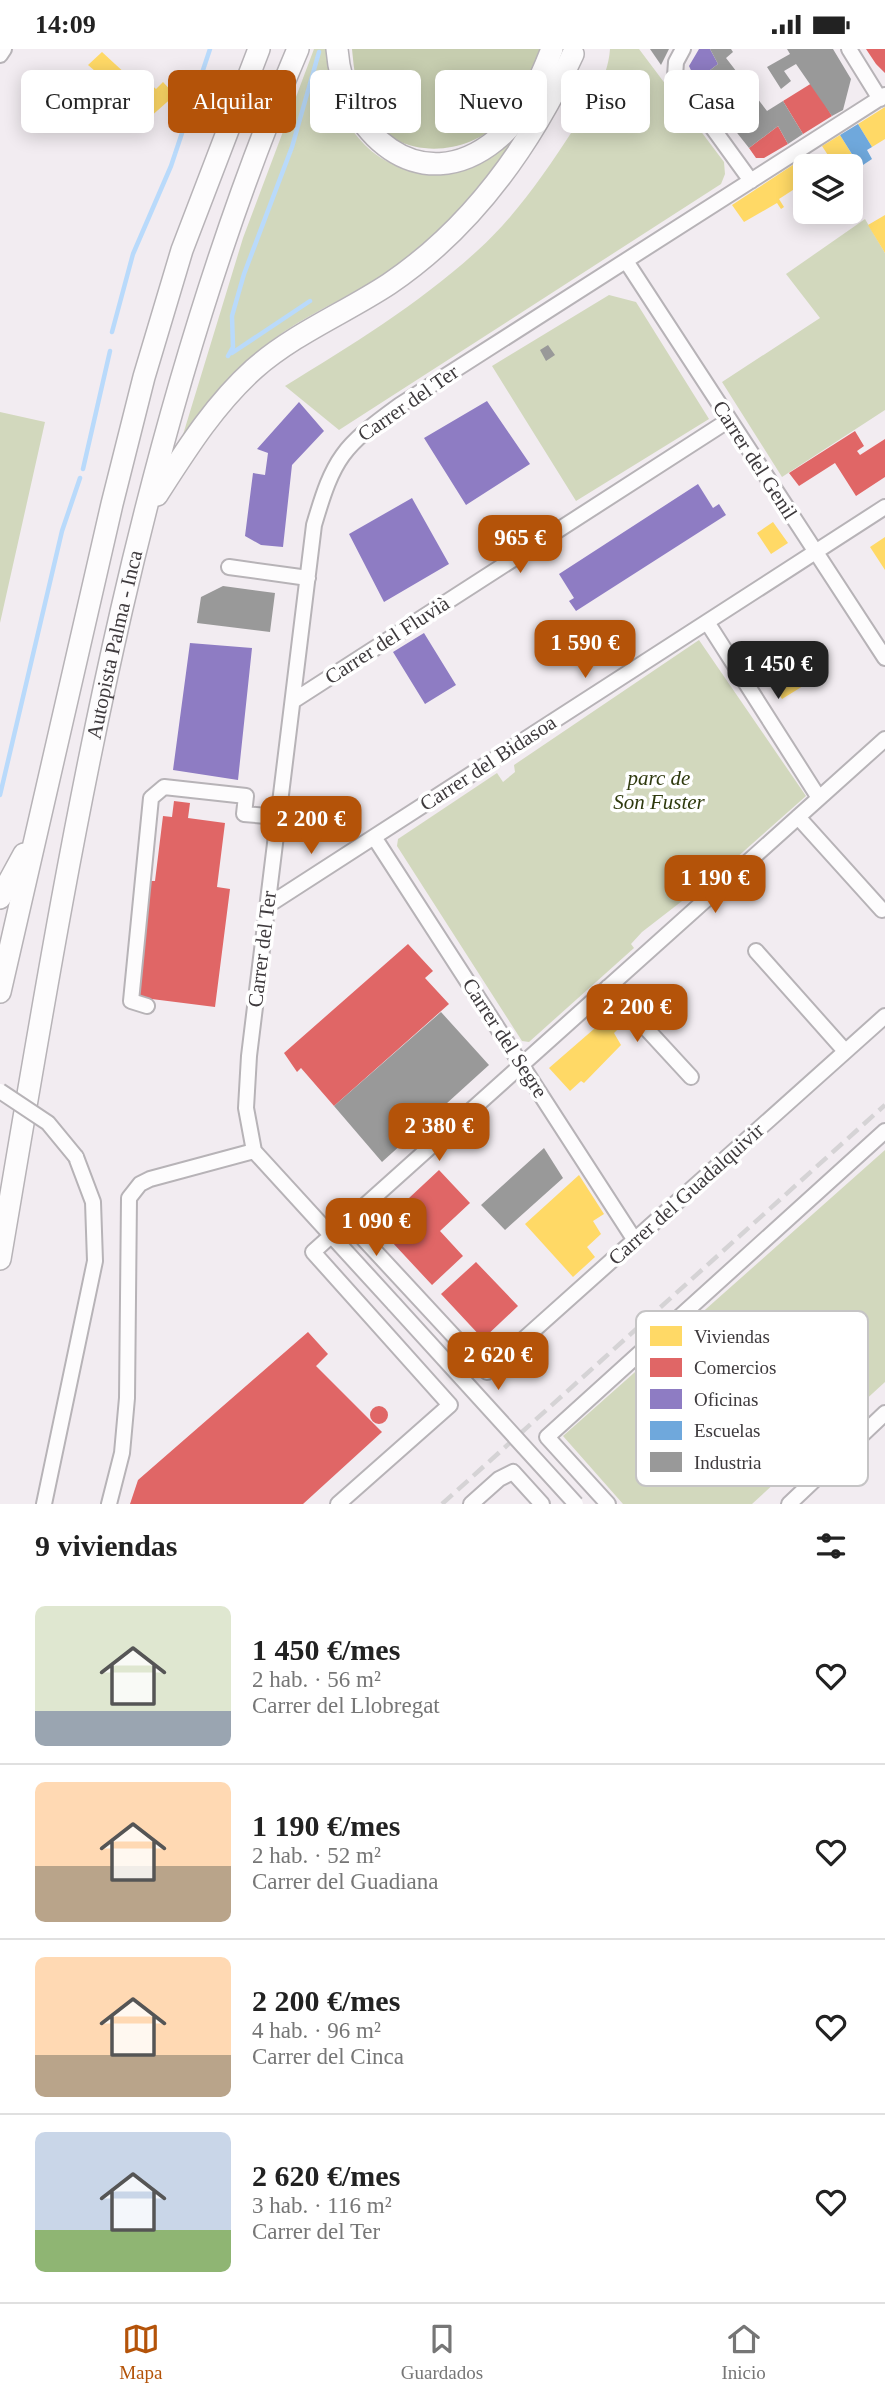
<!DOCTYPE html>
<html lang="es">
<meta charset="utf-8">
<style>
body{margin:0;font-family:Georgia,serif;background:#f6f6f6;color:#222;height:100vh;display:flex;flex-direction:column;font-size:26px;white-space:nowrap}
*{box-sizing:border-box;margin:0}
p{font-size:23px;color:#767676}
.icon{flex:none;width:38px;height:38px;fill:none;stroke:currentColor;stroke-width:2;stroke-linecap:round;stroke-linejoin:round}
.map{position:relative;height:1455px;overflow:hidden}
.panel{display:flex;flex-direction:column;background:#fff;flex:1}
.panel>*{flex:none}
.top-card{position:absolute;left:21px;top:21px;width:844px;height:63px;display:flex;gap:14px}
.controls{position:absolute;left:793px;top:105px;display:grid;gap:14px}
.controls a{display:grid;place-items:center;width:70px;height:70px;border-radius:10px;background:#fff;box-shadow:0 4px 18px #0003;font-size:35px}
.price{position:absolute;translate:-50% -60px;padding:0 16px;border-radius:14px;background:#b45309;color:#fff;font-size:23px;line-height:46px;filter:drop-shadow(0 2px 4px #0008)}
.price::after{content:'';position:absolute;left:50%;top:42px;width:21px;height:16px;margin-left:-10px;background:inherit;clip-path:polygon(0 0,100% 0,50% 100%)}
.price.current{background:#222;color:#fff}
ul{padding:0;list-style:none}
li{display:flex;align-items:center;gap:21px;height:175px;padding:0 35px}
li+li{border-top:2px solid #e0e0e0}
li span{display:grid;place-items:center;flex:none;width:196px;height:140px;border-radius:10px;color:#555}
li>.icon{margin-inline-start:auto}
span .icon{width:84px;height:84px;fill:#fffc;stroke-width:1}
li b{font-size:30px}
h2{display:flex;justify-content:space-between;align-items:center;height:84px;padding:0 35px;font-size:30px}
.tag{padding:0 24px;border-radius:10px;background:#fff;box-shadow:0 4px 18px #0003;font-size:24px;line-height:63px}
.tag.current{background:#b45309;color:#fff}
.status{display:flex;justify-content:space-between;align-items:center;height:49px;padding:0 35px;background:#fff;direction:ltr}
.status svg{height:19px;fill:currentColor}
.dock{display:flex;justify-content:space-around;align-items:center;height:98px;border-top:2px solid #e0e0e0;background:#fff;font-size:19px;color:#767676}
.dock a{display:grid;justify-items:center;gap:4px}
.dock .current{color:#b45309}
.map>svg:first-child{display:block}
.green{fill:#d2d8bd}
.forest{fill:#c6cdaf}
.homes{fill:#ffd966}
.shops{fill:#e06666}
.offices{fill:#8e7cc3}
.schools{fill:#6fa8dc}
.industry{fill:#999}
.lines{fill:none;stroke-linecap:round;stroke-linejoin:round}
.stream{stroke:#b9dafb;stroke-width:4.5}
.minor-casing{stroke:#b7b3b7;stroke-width:18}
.highway-casing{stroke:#b7b3b7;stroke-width:24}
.minor{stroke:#fdfcfd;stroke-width:14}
.highway{stroke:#fdfcfd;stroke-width:21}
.rail{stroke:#d5d3d5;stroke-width:4.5;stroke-dasharray:14 7;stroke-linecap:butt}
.minor-bridge-casing{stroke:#b7b3b7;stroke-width:18;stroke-linecap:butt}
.minor-bridge{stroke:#fdfcfd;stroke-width:14}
.labels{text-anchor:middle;stroke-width:7;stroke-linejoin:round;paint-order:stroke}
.street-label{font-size:21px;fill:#3e3a3d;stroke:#fff}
.park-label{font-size:21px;font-style:italic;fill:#2f3a0e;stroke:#fff}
.key{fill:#fff;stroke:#c5c4c5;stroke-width:2}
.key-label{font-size:19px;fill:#3e3a3d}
</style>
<div class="status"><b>14:09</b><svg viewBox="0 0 49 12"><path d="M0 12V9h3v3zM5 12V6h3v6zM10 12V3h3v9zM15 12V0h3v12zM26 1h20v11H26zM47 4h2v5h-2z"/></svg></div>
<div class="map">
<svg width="885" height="1455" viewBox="0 0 885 1455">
<rect width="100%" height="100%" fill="#f2ecf1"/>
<path class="green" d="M 314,0 L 327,0 C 327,47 355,108 406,119 C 417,121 433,117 444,116 C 477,114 487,112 512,89 L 516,92 C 484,141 439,187 390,221 C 357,244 318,260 285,282 C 242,311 210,347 182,389 L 243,189 Z
M 610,0 L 639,0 L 724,113 L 725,125 L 721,135 L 339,381 L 285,337 C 352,296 420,254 477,202 C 515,168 545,124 573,81 C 589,56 608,31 610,0 Z
M 865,170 L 885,204 L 885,361 L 782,428 L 722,333 L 820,269 L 786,225 Z
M 609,246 L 636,253 L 709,370 L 576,452 L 492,317 Z
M 0,363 L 45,373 L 0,574 Z
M 699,591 L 806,747 L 726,818 L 642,883 L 631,895 L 634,899 L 529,993 L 522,992 L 397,797 L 398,790 L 497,724 L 503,733 L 515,723 L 514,716 Z
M 885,1101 L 885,1333 L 752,1455 L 623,1455 L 563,1387 Z"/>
<path class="forest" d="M 352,0 L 541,0 C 530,23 520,53 502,71 C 466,109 396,112 367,63 C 356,45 354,20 352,0 Z"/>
<path class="homes" d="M 102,3 L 128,27 L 135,21 L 156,40 L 163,33 L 175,46 L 140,77 L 126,61 L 146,43 L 136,31 L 126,40 L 115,29 L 109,34 L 88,16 Z
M 885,58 L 885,90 L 872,98 L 858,75 Z
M 840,86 L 856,112 L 848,117 L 835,117 L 822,97 Z
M 805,108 L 811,117 L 805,117 L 805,132 L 794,136 L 796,139 L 779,150 L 784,158 L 781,160 L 777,154 L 744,173 L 732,156 Z
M 885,166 L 885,204 L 868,176 Z
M 773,473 L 788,494 L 771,505 L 757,484 Z
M 885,488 L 885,521 L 870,498 Z
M 788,615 L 803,637 L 782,650 L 768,628 Z
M 602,973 L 608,979 L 616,973 L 620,978 L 614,984 L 621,996 L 584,1034 L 581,1032 L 570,1042 L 549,1019 Z
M 579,1126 L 604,1165 L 593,1172 L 601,1185 L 587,1198 L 595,1208 L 573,1228 L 525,1175 Z"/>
<path class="shops" d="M 866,0 L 885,0 L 885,24 L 876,15 Z
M 812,34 L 832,67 L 803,85 L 783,52 Z
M 778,77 L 788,95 L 764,109 L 756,109 L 749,99 Z
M 855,382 L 864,397 L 857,402 L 860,406 L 885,390 L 885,428 L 856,447 L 835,414 L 799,437 L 789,424 Z
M 174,752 L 190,754 L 188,769 L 225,774 L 217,838 L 230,840 L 215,958 L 136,948 L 150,832 L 155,832 L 163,767 L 172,768 Z
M 408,895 L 433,922 L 425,929 L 449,955 L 334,1057 L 301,1019 L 297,1023 L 284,1004 Z
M 439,1121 L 470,1154 L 440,1182 L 463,1207 L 432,1236 L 378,1178 Z
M 476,1213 L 518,1257 L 483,1290 L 441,1245 Z
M 308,1283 L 328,1305 L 316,1317 L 382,1383 L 303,1455 L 130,1455 L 138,1431 Z
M370 1366a9 9 0 1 1 18 0a9 9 0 1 1-18 0Z"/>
<path class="offices" d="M 699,0 L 710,0 L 718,15 L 696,32 L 689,17 Z
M 487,352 L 530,415 L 466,456 L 424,389 Z
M 299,353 L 324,382 L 292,416 L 283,498 L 261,496 L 245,487 L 253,424 L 265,426 L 268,404 L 257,400 Z
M 698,435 L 713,459 L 719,455 L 726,466 L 576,562 L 569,552 L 574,549 L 559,525 Z
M 412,449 L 449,515 L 384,553 L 349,485 Z
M 424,584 L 456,636 L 425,655 L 393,603 Z
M 190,594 L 252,599 L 238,731 L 173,721 Z"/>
<path class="schools" d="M 858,75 L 872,98 L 867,101 L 872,110 L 860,118 L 840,86 Z"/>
<path class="industry" d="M 650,0 L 669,0 L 661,16 Z
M 710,0 L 731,0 L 733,3 L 726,9 L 767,62 L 783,52 L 803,85 L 788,95 L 778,77 L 749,99 L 696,32 L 718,15 Z
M 787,0 L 833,0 L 851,30 L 843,61 L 832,67 L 796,15 L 784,22 L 791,32 L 781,40 L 767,18 L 790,5 Z
M 548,296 L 555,306 L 546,312 L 540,301 Z
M 223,537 L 275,544 L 270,583 L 197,574 L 201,548 Z
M 441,963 L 489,1016 L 382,1113 L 334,1057 Z
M 544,1099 L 563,1129 L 505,1181 L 481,1156 Z"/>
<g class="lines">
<path class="stream" d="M 112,283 L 133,205 L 171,117 L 210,0
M 232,304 L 310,252
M 228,307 L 233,298 L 232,267 L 244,225 L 292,98 L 319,3
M 83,420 L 110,302
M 0,746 L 62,482 L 80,429"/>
<defs>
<path id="minor" d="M 683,0 L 676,13 L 675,27 L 751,132
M 849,0 L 880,50
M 0,6 L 4,0
M 626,212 L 885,609
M 229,518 L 308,529
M 707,573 L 819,749
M 293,652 L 729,371
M 798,768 L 882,861
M 374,788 L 634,1190
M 267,857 L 885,458
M 756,902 L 845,1002
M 608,938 L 691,1028
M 147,957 L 131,952 L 151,749 L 164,738 L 246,747 L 244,765 L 278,768
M 347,1172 L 487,1323 L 885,967
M 394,1255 L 254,1102 L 246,1059 L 249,1007 L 314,476 C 334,408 342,398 400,356 L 885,46
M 44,1455 L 95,1212 L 93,1153 L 76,1108
M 109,1455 L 122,1404 L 127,1349 L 129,1149 L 140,1135 L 150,1130 L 254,1102
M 338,1455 L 450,1356 L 313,1203 L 885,690
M 471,1455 L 499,1430 L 513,1423 L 542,1455
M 608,1455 L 547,1388 L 885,1082
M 789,1455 L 885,1364"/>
<g id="highway">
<path d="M 337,0 C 343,84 420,153 496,91 C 523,70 540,31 552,0"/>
<path d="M 157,446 C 186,401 214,356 254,320 C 295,284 345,264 389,235 C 473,178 531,96 573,5"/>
<path d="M 0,849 L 24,805"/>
<path d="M 0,943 L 112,455 L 144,328 L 182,201 L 259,0"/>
<path id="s1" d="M 0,1210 C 69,804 135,380 298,0"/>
</g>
</defs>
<use href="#minor" class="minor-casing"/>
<use href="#highway" class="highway-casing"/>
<use href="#minor" class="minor"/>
<use href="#highway" class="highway"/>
<path class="rail" d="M 442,1455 L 885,1056"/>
<defs>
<path id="minor-bridge" d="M 0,1042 L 48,1074 L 76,1108
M 394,1255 L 576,1455"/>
</defs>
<use href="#minor-bridge" class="minor-bridge-casing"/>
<use href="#minor-bridge" class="minor-bridge"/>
</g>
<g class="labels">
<g class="street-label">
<text transform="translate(408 354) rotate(-35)" y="7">Carrer del Ter</text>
<text transform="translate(755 411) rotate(57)" y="7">Carrer del Genil</text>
<text transform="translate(387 591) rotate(-33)" y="7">Carrer del Fluvià</text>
<text dy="7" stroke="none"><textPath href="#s1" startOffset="625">Autopista Palma - Inca</textPath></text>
<text transform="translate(488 714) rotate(-33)" y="7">Carrer del Bidasoa</text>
<text transform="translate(262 900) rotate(-83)" y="7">Carrer del Ter</text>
<text transform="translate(505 989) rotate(57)" y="7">Carrer del Segre</text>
<text transform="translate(686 1145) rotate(-42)" y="7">Carrer del Guadalquivir</text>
</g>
<g class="park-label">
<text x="659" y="736">parc de<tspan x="659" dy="24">Son Fuster</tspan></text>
</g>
</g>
<rect x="636" y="1262" width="232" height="175" rx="10" class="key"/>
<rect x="650" y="1277" width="32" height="20" fill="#ffd966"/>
<rect x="650" y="1309" width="32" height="19" fill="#e06666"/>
<rect x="650" y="1340" width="32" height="20" fill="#8e7cc3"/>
<rect x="650" y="1372" width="32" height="19" fill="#6fa8dc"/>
<rect x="650" y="1403" width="32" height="20" fill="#999"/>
<g class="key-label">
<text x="694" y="1294">Viviendas</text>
<text x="694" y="1325">Comercios</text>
<text x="694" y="1357">Oficinas</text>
<text x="694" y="1388">Escuelas</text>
<text x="694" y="1420">Industria</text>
</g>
</svg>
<div class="controls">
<a><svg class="icon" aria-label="layers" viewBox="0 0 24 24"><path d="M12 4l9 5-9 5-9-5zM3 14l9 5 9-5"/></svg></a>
</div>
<b class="price" style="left:520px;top:526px">965 €</b>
<b class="price" style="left:585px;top:631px">1 590 €</b>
<b class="price current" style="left:778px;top:652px">1 450 €</b>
<b class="price" style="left:311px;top:807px">2 200 €</b>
<b class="price" style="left:715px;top:866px">1 190 €</b>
<b class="price" style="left:637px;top:995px">2 200 €</b>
<b class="price" style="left:439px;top:1114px">2 380 €</b>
<b class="price" style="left:376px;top:1209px">1 090 €</b>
<b class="price" style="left:498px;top:1343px">2 620 €</b>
<div class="top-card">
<a class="tag">Comprar</a>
<a class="tag current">Alquilar</a>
<a class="tag">Filtros</a>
<a class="tag">Nuevo</a>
<a class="tag">Piso</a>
<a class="tag">Casa</a>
</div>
</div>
<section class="panel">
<h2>9 viviendas<svg class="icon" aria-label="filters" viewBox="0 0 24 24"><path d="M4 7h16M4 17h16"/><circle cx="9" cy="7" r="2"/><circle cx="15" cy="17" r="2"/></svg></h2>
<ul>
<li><span style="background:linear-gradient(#dfe7d0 75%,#9aa5b1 0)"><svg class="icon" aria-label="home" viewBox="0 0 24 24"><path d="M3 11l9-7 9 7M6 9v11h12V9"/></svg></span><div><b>1 450 €/mes</b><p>2 hab. · 56 m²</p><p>Carrer del Llobregat</p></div><svg class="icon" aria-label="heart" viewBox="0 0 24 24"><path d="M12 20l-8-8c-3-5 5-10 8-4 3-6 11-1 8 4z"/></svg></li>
<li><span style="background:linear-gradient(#ffd9b3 60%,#b9a48a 0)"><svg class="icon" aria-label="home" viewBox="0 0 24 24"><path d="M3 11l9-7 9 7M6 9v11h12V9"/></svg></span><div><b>1 190 €/mes</b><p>2 hab. · 52 m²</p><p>Carrer del Guadiana</p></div><svg class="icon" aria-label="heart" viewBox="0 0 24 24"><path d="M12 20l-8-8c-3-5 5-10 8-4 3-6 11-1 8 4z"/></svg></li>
<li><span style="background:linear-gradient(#ffd9b3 70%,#b9a48a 0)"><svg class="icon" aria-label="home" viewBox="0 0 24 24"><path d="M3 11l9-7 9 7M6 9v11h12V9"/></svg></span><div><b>2 200 €/mes</b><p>4 hab. · 96 m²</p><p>Carrer del Cinca</p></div><svg class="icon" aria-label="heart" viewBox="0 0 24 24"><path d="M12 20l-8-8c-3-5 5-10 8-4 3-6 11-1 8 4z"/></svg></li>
<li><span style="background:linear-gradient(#c9d6e8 70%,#8fb573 0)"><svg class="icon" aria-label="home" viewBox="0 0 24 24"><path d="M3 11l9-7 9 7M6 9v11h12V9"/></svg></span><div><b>2 620 €/mes</b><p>3 hab. · 116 m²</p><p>Carrer del Ter</p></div><svg class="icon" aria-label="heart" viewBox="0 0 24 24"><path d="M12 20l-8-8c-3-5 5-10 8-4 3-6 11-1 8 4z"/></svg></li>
</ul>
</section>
<nav class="dock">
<a class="current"><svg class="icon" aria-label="map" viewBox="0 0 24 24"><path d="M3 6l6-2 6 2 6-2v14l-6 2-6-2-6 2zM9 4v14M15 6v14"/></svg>Mapa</a>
<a><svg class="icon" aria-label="saved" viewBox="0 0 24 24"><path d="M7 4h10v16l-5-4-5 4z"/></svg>Guardados</a>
<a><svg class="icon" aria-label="home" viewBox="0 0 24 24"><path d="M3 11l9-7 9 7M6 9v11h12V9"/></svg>Inicio</a>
</nav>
